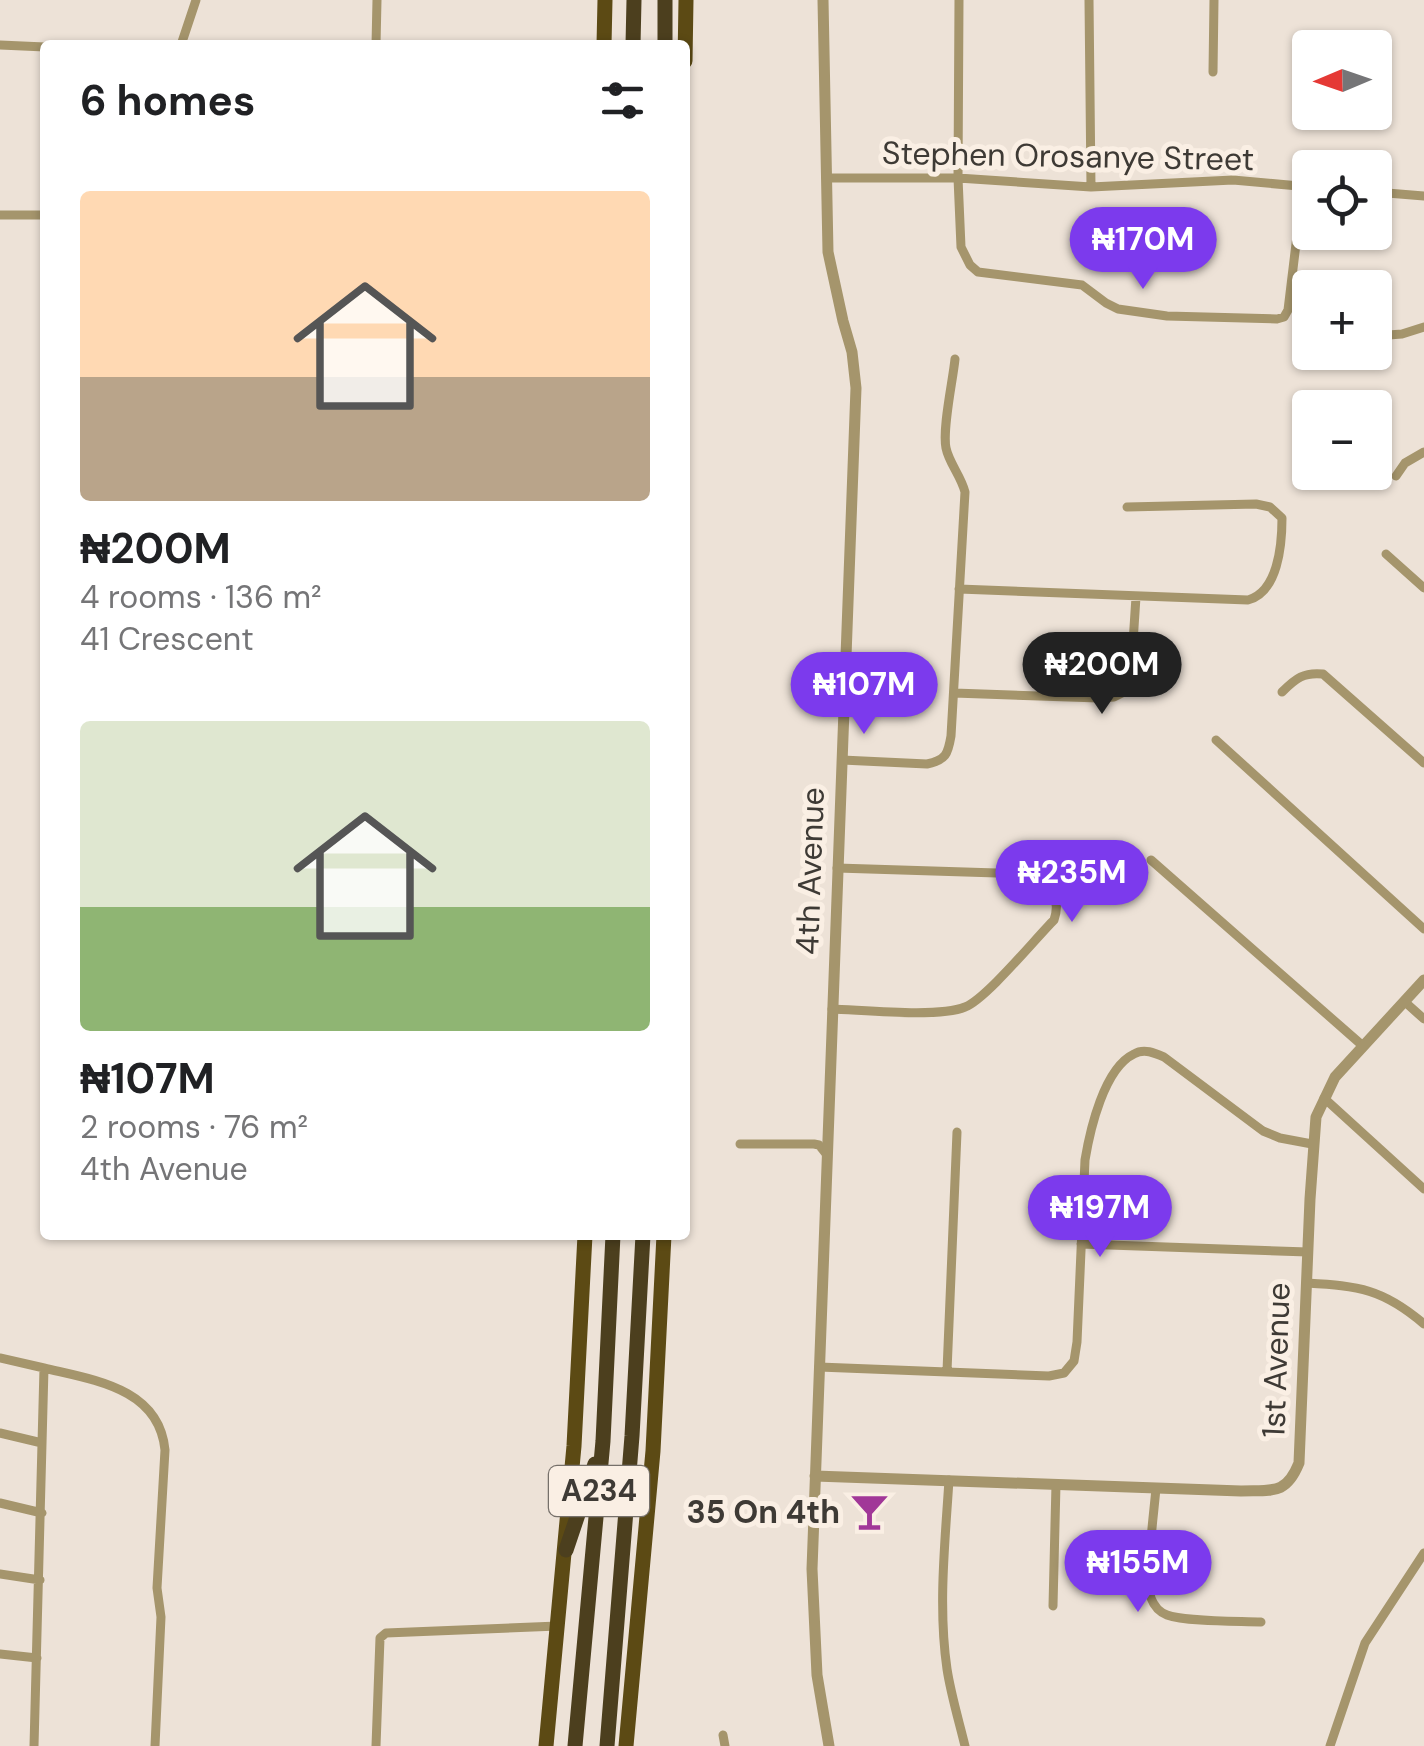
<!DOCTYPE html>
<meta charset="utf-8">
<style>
body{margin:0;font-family:"DM Sans",sans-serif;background:#f6f6f6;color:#202124;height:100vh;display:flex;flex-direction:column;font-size:38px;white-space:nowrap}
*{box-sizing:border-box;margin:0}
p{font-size:32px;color:#757577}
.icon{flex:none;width:55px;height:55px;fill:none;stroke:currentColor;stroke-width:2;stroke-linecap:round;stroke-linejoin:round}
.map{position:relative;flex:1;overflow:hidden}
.drawer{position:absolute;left:40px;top:40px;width:650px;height:1200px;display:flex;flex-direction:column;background:#fff;border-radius:10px;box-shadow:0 2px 8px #0004}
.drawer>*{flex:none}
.needle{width:65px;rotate:268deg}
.fabs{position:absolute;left:1292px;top:30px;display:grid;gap:20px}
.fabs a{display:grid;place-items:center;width:100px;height:100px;border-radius:10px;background:#fff;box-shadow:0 2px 8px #0004;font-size:50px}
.price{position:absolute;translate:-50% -85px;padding:0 22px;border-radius:35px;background:#7c3aed;color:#fff;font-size:32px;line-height:65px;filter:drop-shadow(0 2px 5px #0008)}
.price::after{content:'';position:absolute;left:50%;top:60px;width:30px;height:22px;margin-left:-15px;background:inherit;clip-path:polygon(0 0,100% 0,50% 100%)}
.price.active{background:#222;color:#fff}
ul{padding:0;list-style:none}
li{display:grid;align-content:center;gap:20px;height:530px;padding:0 40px}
li span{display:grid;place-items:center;height:310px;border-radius:10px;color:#555}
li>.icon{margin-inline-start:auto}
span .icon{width:180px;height:180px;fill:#fffc;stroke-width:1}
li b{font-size:42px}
h2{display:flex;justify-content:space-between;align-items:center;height:120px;padding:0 40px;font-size:42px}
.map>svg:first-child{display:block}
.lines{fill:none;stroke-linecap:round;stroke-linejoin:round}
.minor{stroke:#a5956c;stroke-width:9}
.tertiary{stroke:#a5956c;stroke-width:11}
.trunk{stroke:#5c4a14;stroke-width:15}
.motorway{stroke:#4c3f1e;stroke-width:15}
.labels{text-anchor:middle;stroke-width:10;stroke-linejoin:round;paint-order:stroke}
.shield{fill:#faefe4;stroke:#76706a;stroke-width:2.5}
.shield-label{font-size:30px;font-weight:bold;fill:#3e3a35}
.street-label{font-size:32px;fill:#3e3a35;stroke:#faefe4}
.poi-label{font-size:32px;font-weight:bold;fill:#3e3a35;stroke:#faefe4;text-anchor:end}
</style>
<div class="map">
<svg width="1424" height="1746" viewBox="0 0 1424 1746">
<rect width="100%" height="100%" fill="#ede2d7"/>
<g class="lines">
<path class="minor" d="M 959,0 L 958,178 L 961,247 L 970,265 L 978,272 L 1082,285 L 1106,303 L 1118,309 L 1167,316 L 1277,319 L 1284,317 L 1288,310 L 1303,186
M 1089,0 L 1091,187
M 0,45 L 45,47
M 181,45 L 196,0
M 376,45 L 377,0
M 1213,72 L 1214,0
M 826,178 L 958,178 L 1091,187 L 1233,180 L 1310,187
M 1375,192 L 1424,196
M 0,215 L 45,215
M 1375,336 L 1402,334 L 1424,327
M 1396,476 L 1405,463 L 1424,452
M 1386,554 L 1424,588
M 959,589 L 1248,600 C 1278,592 1282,545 1282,518 L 1270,507 L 1256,504 L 1127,507
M 1282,692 C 1296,678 1304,672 1323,674 L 1424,763
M 954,693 L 1099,698 L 1114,697 L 1124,692 L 1131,673 L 1136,597
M 1216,740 L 1424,929
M 842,760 L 927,764 C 946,760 948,754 951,736 L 965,492 C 961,476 949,463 946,448 C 942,429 953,380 955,359
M 1151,860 L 1363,1046
M 1405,1002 L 1424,1019
M 832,1009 C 863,1010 939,1018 965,1007 C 986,999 1035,939 1054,920 C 1067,881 1025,877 997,873 L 837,868
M 1324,1098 L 1424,1189
M 740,1144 L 814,1144 L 819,1145 L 827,1155
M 1081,1244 L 1308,1252
M 1307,1283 C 1359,1286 1383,1289 1424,1324
M 0,1358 L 44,1368 L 34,1746
M 819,1367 L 1049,1376 L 1064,1373 L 1074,1361 L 1077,1342 L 1085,1160 C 1090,1130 1104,1068 1134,1054 C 1144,1048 1155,1053 1164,1057 L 1263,1131 L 1280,1138 L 1312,1144
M 44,1368 C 94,1380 159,1388 165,1450 L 157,1588 L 161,1617 L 155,1746
M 947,1371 L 957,1132
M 0,1433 L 42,1443
M 949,1480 C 945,1543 938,1607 947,1669 C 951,1695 959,1721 965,1746
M 1156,1488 C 1154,1513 1145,1577 1151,1598 C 1154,1606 1159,1612 1167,1615 C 1186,1622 1238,1621 1261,1622
M 0,1503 L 42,1513
M 0,1574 L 40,1580
M 1053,1606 L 1056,1484
M 0,1654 L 37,1658
M 723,1735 L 725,1746
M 376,1746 L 380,1638 L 386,1633 L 558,1626
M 1330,1746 L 1365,1643 L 1424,1553"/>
<path class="tertiary" d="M 823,0 L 828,252 L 843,321 L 852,352 L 856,388 L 812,1569 L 817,1675 L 829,1746
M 815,1476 L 1241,1491 C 1273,1490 1286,1495 1299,1463 L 1310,1199 L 1316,1117 L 1335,1077 L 1424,980"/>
<path class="trunk" d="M 604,45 L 605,0
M 685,61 L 686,0
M 546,1746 L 574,1446 L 585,1235
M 626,1746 L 653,1451 L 664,1235"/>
<path class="motorway" d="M 633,45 L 634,0
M 665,45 L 665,0
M 566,1550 L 595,1464
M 575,1746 L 603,1441 L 613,1235
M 607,1746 L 632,1436 L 643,1235"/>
</g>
<defs>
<symbol id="bar-bare" viewBox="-9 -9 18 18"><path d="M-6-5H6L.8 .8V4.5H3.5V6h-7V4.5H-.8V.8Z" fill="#a13798" stroke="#faefe4" stroke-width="2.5" paint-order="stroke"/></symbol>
</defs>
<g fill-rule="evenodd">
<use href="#bar-bare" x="842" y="1484" width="55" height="55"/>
</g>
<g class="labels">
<rect class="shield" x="549" y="1466" width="100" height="50" rx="8"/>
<g class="shield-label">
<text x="599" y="1501">A234</text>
</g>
<g class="street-label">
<text transform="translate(1068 156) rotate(1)" y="11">Stephen Orosanye Street</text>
<text transform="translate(810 871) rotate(-88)" y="11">4th Avenue</text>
<text transform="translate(1276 1360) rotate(-88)" y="11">1st Avenue</text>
</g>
<g class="poi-label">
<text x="840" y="1523">35 On 4th</text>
</g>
</g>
</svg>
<div class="fabs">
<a><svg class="needle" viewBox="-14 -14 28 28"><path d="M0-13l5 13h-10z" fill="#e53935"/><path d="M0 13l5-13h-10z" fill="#757577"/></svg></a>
<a><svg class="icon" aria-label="locate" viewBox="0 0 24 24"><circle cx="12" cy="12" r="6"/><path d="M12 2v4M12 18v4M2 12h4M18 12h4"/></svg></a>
<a>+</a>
<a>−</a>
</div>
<b class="price" style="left:1143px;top:292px">₦170M</b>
<b class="price active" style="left:1102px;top:717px">₦200M</b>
<b class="price" style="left:864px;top:737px">₦107M</b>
<b class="price" style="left:1072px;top:925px">₦235M</b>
<b class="price" style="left:1100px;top:1260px">₦197M</b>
<b class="price" style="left:1138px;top:1615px">₦155M</b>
<section class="drawer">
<h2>6 homes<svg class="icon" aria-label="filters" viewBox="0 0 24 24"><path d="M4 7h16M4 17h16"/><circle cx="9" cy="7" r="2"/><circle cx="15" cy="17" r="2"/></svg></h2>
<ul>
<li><span style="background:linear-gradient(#ffd9b3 60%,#b9a48a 0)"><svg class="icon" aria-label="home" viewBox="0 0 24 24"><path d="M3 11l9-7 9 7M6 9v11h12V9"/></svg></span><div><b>₦200M</b><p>4 rooms · 136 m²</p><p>41 Crescent</p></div></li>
<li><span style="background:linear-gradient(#dfe7d0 60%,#8fb573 0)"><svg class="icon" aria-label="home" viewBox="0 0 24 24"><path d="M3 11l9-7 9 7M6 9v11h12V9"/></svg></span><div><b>₦107M</b><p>2 rooms · 76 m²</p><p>4th Avenue</p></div></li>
</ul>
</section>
</div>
